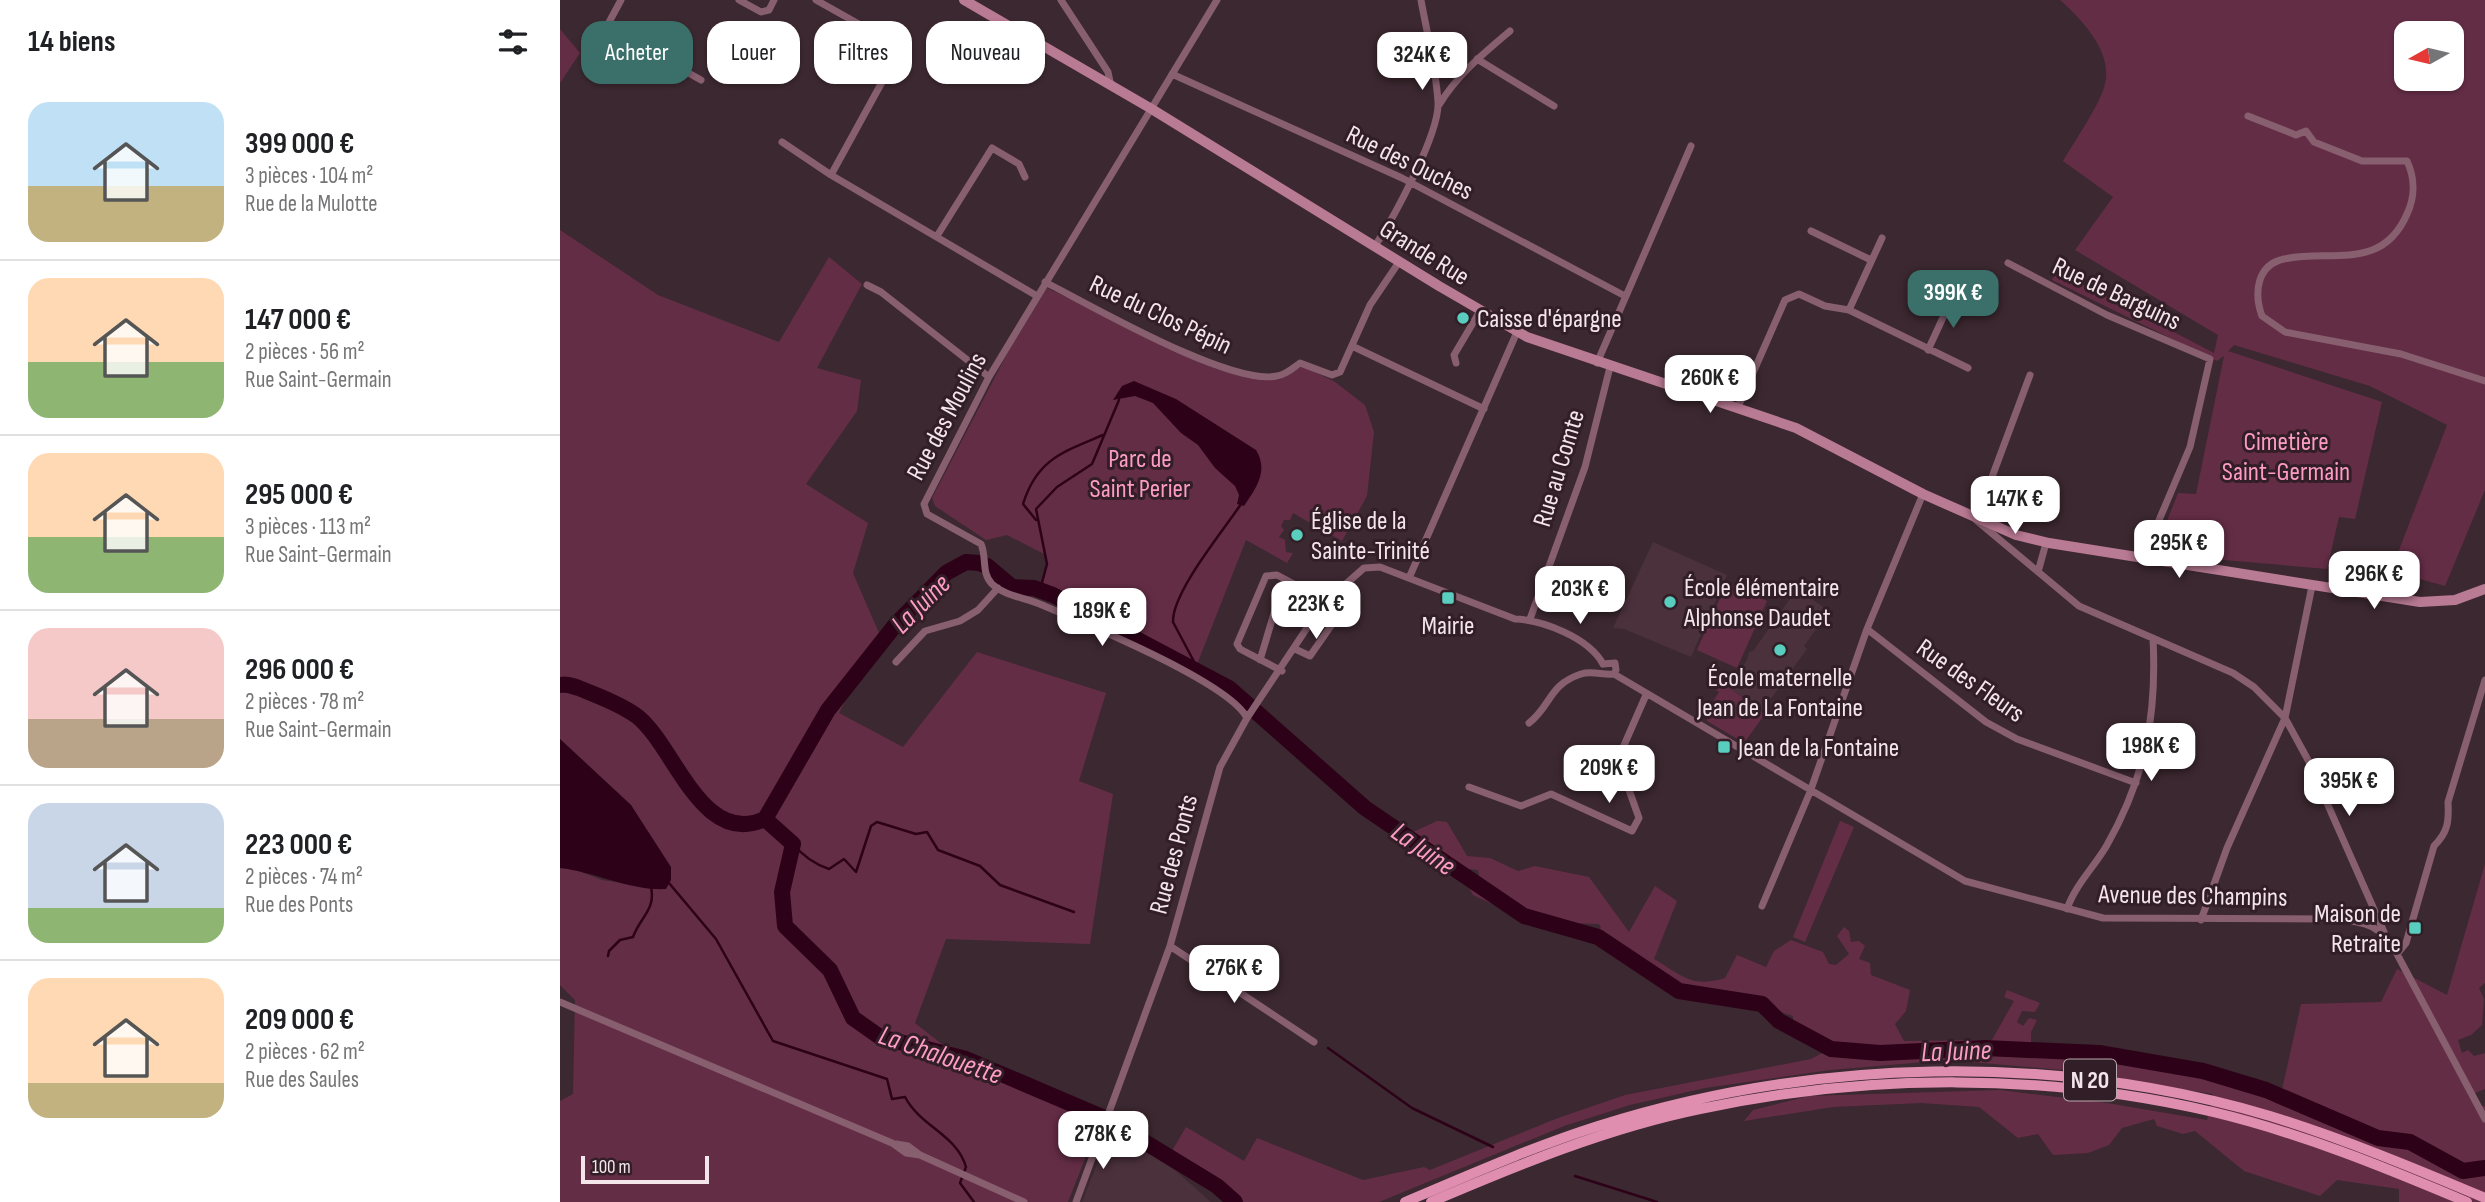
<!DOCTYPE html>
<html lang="fr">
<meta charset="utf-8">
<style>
body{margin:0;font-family:"Sofia Sans Condensed",sans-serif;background:#f2f2f2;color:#202124;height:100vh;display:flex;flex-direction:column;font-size:26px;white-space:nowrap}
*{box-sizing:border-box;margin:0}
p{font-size:23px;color:#757577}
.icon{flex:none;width:38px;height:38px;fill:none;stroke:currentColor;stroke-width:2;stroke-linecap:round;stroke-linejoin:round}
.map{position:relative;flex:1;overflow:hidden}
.drawer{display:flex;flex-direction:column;background:#fff;width:560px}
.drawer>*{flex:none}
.banner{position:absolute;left:21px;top:21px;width:665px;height:63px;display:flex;gap:14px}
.needle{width:46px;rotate:262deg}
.controls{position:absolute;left:1834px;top:21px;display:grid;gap:14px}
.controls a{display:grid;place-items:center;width:70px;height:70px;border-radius:14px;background:#fff;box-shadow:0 2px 5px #0004;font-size:35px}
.scale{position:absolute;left:21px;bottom:18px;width:128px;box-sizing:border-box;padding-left:7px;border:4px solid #f3e5ea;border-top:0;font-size:19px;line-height:24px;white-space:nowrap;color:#f3e5ea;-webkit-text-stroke:5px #321e26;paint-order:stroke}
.price{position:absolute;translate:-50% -60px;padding:0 16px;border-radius:14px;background:#fff;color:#222;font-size:23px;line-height:46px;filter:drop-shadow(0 2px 4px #0008)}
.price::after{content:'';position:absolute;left:50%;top:42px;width:21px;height:16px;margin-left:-10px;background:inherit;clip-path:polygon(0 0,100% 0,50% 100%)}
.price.on{background:#3a6f6a;color:#fff}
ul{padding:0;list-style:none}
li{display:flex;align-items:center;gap:21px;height:175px;padding:0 28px}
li+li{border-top:2px solid #e0e0e0}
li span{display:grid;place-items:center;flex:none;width:196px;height:140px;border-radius:21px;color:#555}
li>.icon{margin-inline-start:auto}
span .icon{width:84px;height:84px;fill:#fffc;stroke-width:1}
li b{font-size:30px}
h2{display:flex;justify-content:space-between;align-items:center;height:84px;padding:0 28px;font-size:30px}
.pill{padding:0 24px;border-radius:21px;background:#fff;box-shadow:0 2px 5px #0004;font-size:24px;line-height:63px}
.pill.on{background:#3a6f6a;color:#fff}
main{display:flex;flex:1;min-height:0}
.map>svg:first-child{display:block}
.built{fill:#4b313c}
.green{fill:#642d46;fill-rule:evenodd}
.water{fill:#2d0218}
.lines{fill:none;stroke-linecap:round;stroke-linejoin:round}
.stream{stroke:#2d0218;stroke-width:2.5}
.river{stroke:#2d0218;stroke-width:16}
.street{stroke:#875f6f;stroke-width:7}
.secondary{stroke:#b97a93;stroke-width:10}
.primary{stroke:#df8eaf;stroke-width:10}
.poi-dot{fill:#59cebf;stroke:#321e26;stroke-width:2.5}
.labels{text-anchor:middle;stroke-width:6;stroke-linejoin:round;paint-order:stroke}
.shield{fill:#321e26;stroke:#b9a9af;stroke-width:2}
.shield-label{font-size:24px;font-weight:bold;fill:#f3e5ea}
.street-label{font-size:26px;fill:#f3e5ea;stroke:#321e26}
.poi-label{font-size:26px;fill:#f3e5ea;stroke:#321e26;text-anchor:start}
.park-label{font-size:26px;fill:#fc9cc4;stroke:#321e26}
.water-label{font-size:28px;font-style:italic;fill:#fd9cc5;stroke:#321e26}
</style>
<main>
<section class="drawer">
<h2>14 biens<svg class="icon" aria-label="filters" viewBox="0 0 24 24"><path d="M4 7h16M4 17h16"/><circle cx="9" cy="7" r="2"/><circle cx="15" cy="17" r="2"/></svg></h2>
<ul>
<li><span style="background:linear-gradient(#bfe0f5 60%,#c2b280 0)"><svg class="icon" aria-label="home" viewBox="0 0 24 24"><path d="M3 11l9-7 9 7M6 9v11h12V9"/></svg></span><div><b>399 000 €</b><p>3 pièces · 104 m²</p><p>Rue de la Mulotte</p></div></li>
<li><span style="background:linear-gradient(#ffd9b3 60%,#8fb573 0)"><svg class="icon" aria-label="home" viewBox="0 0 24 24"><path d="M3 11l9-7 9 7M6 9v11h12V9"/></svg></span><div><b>147 000 €</b><p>2 pièces · 56 m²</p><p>Rue Saint-Germain</p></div></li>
<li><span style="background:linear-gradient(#ffd9b3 60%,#8fb573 0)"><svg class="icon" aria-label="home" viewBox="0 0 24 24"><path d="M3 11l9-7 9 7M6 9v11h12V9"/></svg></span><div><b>295 000 €</b><p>3 pièces · 113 m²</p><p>Rue Saint-Germain</p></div></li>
<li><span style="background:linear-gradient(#f6c9c9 65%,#b9a48a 0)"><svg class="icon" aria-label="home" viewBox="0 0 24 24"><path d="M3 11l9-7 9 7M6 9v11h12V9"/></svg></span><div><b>296 000 €</b><p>2 pièces · 78 m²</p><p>Rue Saint-Germain</p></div></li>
<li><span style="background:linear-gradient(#c9d6e8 75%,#8fb573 0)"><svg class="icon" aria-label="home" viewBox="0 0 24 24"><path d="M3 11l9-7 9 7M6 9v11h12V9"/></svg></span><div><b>223 000 €</b><p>2 pièces · 74 m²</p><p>Rue des Ponts</p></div></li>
<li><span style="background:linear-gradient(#ffd9b3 75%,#c2b280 0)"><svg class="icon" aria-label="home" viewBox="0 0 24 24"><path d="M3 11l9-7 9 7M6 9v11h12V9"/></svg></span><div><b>209 000 €</b><p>2 pièces · 62 m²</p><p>Rue des Saules</p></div></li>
</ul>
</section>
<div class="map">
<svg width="1925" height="1202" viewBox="0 0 1925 1202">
<rect width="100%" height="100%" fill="#3c2830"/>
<path class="built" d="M 1093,542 L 1167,575 L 1131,657 L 1064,629 L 1053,628 Z
M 1237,589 L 1269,611 L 1244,646 L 1247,649 L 1202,711 L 1168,687 L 1187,660 L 1189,652 L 1193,651 Z
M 551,1129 L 616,1171 L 651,1202 L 522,1202 Z"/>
<path class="green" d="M 1500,0 L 1925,0 L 1925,490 L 1885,586 L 1831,571 L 1887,425 L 1810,386 L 1674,345 L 1668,351 L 1822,402 L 1795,519 L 1779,517 L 1767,569 L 1594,554 L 1618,493 L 1636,494 L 1664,356 L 1657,361 L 1492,280 L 1497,271 L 1654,353 L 1658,335 L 1515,250 L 1553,197 L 1503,161 C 1514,142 1541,103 1545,84 C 1553,51 1521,19 1500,0 ZM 1846,33 L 1892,33 L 1892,79 L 1846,79 Z
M 0,29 L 20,53 L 0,83 Z
M 0,230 L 98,295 L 219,342 L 269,257 L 302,284 L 257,368 L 301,380 L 297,411 L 246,484 L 308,523 L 293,573 L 319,633 L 279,713 L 343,747 L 417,652 L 546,693 L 519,781 L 553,794 L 530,944 L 386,939 L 355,1023 L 397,1056 L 539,1123 L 508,1202 L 0,1202 L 0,1101 L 13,1094 L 15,1000 L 0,985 L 0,868 L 16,870 L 42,880 L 91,887 L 93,843 L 71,805 L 0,739 Z
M 487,288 L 656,369 L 718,380 L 743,366 L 775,382 L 805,405 L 814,432 L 807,496 L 782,541 L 733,513 L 730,520 L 724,520 L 721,526 L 724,530 L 719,537 L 725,540 L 726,552 L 733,553 L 727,563 L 686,540 L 634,672 L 490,603 L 480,590 L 486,570 L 486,555 L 447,535 L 426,540 L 375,506 L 372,498 L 447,354 Z
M 1167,582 L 1207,601 L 1177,668 L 1137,650 Z
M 1164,684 L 1205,714 L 1184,743 L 1147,721 L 1147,711 L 1159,692 L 1156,690 Z
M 877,821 L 887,822 L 907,856 L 930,858 L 958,871 L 975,866 L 1029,877 L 1069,932 L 1095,886 L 1117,901 L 1094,959 C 1123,976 1131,988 1165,978 L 1177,955 L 1206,967 L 1214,951 L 1231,940 L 1263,952 L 1269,964 L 1276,965 L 1289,954 L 1277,936 L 1284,927 L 1289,931 L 1291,942 L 1299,941 L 1305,946 L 1299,959 L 1310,963 L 1311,975 L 1350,990 L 1346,1011 L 1335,1024 L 1344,1041 L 1432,1040 L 1454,1001 L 1444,997 L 1447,990 L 1480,1003 L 1475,1012 L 1462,1011 L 1457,1022 L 1463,1026 L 1469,1018 L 1477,1020 L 1471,1032 L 1471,1043 C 1557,1049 1639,1064 1722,1090 L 1741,1004 L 1821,1002 L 1837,969 L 1887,995 L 1925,864 L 1925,983 L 1919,988 L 1924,999 L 1922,1025 L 1911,1035 L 1898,1040 L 1902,1053 L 1908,1050 L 1914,1056 L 1925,1053 L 1925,1089 L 1915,1093 L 1921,1106 L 1925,1106 L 1925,1202 L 1839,1202 L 1839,1189 L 1777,1180 L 1760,1196 L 1684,1171 L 1635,1131 L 1623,1134 L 1597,1126 L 1594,1119 L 1562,1128 L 1549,1145 L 1528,1153 L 1493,1155 L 1478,1134 L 1458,1138 L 1419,1107 L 1361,1103 L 1273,1107 L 1184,1121 L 1193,1110 L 1249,1096 L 1440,1090 L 1547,1103 L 1647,1120 L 1653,1094 L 1503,1070 L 1388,1060 L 1270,1070 L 1145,1088 L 1070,1105 L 1004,1126 L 819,1202 L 681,1202 L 606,1161 L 626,1127 L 684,1161 L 697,1138 L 803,1180 L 864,1167 L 870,1170 L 998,1118 L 1065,1095 L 1251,1059 L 1266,1051 L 1256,1038 L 1233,1025 L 1233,1016 L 1209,1008 L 1194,998 L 1123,989 L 1086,967 L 1075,966 L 1037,943 L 1033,938 L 1041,928 L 1039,924 L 970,922 L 913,895 L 908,885 L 919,875 L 918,870 L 882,866 L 855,837 L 853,832 Z
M 1280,821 L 1294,827 L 1245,942 L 1233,937 Z"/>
<path class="water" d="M 574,381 L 616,399 L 696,450 C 709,471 696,488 684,506 L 677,504 L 679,495 L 675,486 L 655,468 L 638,445 L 621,433 L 593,403 L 575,396 L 553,400 L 562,386 Z
M 0,739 L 71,805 L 111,867 L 111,880 L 106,889 C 70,891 35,872 0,868 Z"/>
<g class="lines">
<path class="stream" d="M 476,520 L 463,504 C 477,459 503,452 543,435
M 480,590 L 487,564 L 476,509 L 497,487 L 532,464 L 559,400
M 639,671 L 613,622 C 612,592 664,530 681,504
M 233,844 C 243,856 254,864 269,869 L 284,859 L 296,872 L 311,826 L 317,822 L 356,834 L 367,832 L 378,850 L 420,866 L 440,885 L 514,912
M 109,883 L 156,939 L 213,1041 L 327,1079 L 332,1099 L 345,1097 C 361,1127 397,1135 406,1167 L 400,1183 L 414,1202
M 48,956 L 49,951 L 60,940 L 73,937 C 80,917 96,910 91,887
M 768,1048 L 852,1108 L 933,1147
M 1015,1176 L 1097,1202"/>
<path class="river" d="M 0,685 C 10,683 21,689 31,693 C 46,699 65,707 78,717 C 115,747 142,848 205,819 L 268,710 L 336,624 L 386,573 L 406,562 L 419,563 L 427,566 L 452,587 L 474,588 L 493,595 L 669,688 L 805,808 L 964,916 L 1038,937 L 1119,991 L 1202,1004 L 1219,1021 L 1271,1049 L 1320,1053 L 1425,1048 L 1539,1053 L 1643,1071 L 1706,1090 L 1818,1138 L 1850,1142 L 1903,1171 L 1925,1168
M 205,819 L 233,844 L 222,892 L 225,926 L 270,970 L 293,1018 L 320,1037 L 406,1059 L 547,1119 L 657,1186 L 675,1202"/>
<path class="street" d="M 61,0 L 47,26 L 50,29 L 141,80
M 179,0 L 201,12 L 209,10 L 214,0
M 256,0 L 336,45 L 338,53 L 271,175
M 501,0 L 548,72 L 551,86
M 657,0 L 429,377 L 364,504 L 367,514 L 421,544 C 427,557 421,573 432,584 C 446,597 465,597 482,605 C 524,623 669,682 687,718
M 917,59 L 994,106
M 612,74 L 842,178 L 1065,296
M 879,105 C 897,75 924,53 950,31
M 1688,116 L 1736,135 L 1746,131 L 1754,142 L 1802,161 L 1847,161 C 1855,178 1855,197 1847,214 C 1822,272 1770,249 1724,259 C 1696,265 1694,294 1702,316 L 1725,332 L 1841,354 L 1925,381
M 222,142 L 271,175 L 477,296
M 1251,231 L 1311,260
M 377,236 L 432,148 L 459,164 L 465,177
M 815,246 C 833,219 880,133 878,102 C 876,69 867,33 861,0
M 1448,263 L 1547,315 L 1650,359 L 1630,447 L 1583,558
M 485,282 C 532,306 670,386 717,376 C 726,375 733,368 740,363 L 772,375 L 780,372 L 810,305 L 839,262
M 307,285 L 321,292 L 429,377
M 1289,310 L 1322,238
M 792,346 L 924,409
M 1368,350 L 1392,298
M 896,363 L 894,355 L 920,311
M 1037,363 L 1131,146
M 1470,375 L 1416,520 L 1519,606 L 1673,673 L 1694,687 L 1725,718 L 1748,760 L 1824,932
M 1178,407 L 1225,300 L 1239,294 L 1265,306 L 1289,310 L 1408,368
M 1478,572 L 1486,543
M 849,578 L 957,332
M 970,619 L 1025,467 L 1050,367
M 1307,629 L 1426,722 L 1457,739 L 1576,783
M 735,649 L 750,656 L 789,600 L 785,584
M 700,660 L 721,590
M 336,662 L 365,631 L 400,621 L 418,610 L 438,588
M 1043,664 L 1055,663 L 1056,670 L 1054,674
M 722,671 L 680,649 L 677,644 L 706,576 L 717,575 L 766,601
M 969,723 C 992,705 988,685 1021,674 C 1033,670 1044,676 1054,674 L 1405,881 L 1543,918 L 1775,919 C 1809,923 1819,924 1837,954 L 1925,1119
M 909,787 L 961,806 L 991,794 L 1072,831 L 1079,818 L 1058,759 L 1086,695
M 1202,906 L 1250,792 L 1307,629 L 1363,494
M 1507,909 C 1515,885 1535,866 1547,845 C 1586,776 1597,715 1593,638
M 1641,920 L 1667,848 L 1725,718 L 1752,586
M 610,946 L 754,1042
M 1837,954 L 1846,943 L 1874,846 C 1888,832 1889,822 1888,802 L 1925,680
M 0,1002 L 332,1143 L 346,1153 L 360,1155
M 336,1144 L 348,1146 L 360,1155 L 464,1202
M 516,1202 L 610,946 L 660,767 L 687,718 L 763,604 L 804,568 L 820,567 L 955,619 C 983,620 1029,638 1043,664"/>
<path class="secondary" d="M 404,0 L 590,108 L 879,286 L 967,337 L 1236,428 L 1363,494 L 1456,535 L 1489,543 L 1860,602 L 1895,600 L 1925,589"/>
<path class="primary" d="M 845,1202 C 909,1175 972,1147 1038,1126 C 1253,1058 1493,1052 1710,1116 C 1784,1139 1854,1168 1925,1198
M 871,1202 C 958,1165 1047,1128 1140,1109 C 1309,1073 1485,1073 1653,1112 C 1741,1133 1824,1167 1907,1202"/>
</g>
<g class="poi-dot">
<circle cx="903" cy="318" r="7"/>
<circle cx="737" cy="535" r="7"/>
<rect x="881" y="591" width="14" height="14" rx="3.5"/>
<circle cx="1110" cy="602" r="7"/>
<circle cx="1220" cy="650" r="7"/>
<rect x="1157" y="740" width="14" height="14" rx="3.5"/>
<rect x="1848" y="921" width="14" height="14" rx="3.5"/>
</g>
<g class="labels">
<rect class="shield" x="1504" y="1059.5" width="52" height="41" rx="5"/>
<g class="shield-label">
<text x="1530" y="1088">N 20</text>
</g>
<g class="street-label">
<text transform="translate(850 162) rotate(26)" y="9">Rue des Ouches</text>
<text transform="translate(865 252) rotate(32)" y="9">Grande Rue</text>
<text transform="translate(1557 293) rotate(25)" y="9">Rue de Barguins</text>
<text transform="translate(601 314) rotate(25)" y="9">Rue du Clos Pépin</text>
<text transform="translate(386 416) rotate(-62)" y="9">Rue des Moulins</text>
<text transform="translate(998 468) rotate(-73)" y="9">Rue au Comte</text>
<text transform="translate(1411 680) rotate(35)" y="9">Rue des Fleurs</text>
<text transform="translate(613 854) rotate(-75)" y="9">Rue des Ponts</text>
<text transform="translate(1633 895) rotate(1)" y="9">Avenue des Champins</text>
</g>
<g class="poi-label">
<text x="917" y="327">Caisse d'épargne</text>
<text x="751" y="529">Église de la<tspan x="751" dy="30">Sainte-Trinité</tspan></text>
<text x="1124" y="596">École élémentaire<tspan x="1124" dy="30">Alphonse Daudet</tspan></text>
<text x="888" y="634" text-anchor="middle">Mairie</text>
<text x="1220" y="686" text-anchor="middle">École maternelle<tspan x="1220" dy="30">Jean de La Fontaine</tspan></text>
<text x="1178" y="756">Jean de la Fontaine</text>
<text x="1841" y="922" text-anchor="end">Maison de<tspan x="1841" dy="30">Retraite</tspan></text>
</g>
<g class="park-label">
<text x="1726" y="450">Cimetière<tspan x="1726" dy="30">Saint-Germain</tspan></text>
<text x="580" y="467">Parc de<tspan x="580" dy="30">Saint Perier</tspan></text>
</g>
<g class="water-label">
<text transform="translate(360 603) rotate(-45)" y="10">La Juine</text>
<text transform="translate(864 848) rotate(35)" y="10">La Juine</text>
<text transform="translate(1396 1050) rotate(-2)" y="10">La Juine</text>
<text transform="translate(381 1054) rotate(19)" y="10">La Chalouette</text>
</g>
</g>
</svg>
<div class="controls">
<a><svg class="needle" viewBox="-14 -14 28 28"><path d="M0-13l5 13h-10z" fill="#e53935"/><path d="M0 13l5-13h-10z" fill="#757577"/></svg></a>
</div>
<div class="scale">100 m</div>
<b class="price" style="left:862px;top:92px">324K €</b>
<b class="price on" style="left:1393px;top:330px">399K €</b>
<b class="price" style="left:1150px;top:415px">260K €</b>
<b class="price" style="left:1455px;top:536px">147K €</b>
<b class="price" style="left:1619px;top:580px">295K €</b>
<b class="price" style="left:1814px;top:611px">296K €</b>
<b class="price" style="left:1020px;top:626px">203K €</b>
<b class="price" style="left:756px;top:641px">223K €</b>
<b class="price" style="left:542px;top:648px">189K €</b>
<b class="price" style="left:1591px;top:783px">198K €</b>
<b class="price" style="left:1049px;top:805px">209K €</b>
<b class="price" style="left:1789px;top:818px">395K €</b>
<b class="price" style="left:674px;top:1005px">276K €</b>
<b class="price" style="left:543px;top:1171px">278K €</b>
<div class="banner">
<a class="pill on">Acheter</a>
<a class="pill">Louer</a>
<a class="pill">Filtres</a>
<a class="pill">Nouveau</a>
</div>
</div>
</main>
